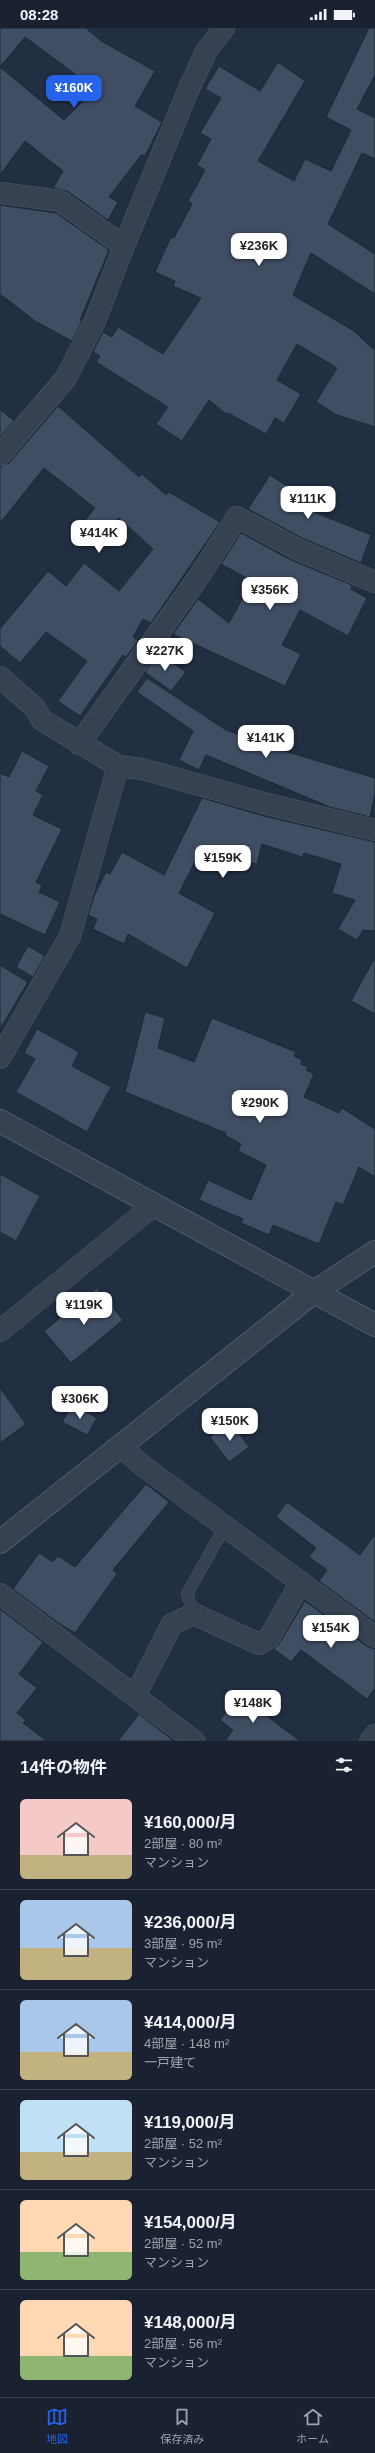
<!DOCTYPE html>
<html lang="ja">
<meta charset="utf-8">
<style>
body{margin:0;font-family:Helvetica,"Noto Sans JP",sans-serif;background:#272f3e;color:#f1f3f6;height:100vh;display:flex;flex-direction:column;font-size:15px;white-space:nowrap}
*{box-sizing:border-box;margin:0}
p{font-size:13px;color:#9fa4ac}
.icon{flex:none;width:22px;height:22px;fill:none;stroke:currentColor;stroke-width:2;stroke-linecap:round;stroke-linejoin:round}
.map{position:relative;height:1713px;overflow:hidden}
.details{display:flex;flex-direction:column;background:#1a2232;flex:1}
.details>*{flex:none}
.price{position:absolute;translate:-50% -34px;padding:0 9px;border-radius:8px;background:#fff;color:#222;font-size:13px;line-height:26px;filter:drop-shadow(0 1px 2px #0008)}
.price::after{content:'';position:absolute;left:50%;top:24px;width:12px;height:9px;margin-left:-6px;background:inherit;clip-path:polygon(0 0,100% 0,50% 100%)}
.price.selected{background:#2563eb;color:#fff}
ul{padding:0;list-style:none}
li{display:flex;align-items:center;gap:12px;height:100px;padding:0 20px}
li+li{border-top:1px solid #383f4d}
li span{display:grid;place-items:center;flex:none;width:112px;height:80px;border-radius:6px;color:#555}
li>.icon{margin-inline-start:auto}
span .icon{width:48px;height:48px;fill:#fffc;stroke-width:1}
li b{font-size:17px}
h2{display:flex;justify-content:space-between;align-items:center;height:48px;padding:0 20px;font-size:17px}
.status{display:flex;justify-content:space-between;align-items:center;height:28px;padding:0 20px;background:#1a2232;direction:ltr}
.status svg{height:11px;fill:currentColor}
.dock{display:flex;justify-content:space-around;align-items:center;height:56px;border-top:1px solid #383f4d;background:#1a2232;font-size:11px;color:#9fa4ac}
.dock a{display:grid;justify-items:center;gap:2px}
.dock .selected{color:#2563eb}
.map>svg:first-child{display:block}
.building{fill:#404e64;stroke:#1d2838;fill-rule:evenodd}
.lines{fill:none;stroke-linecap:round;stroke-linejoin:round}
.service-casing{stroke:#515c6c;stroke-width:12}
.minor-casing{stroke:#515c6c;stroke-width:22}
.tertiary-casing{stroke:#515c6c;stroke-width:24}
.service{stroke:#364151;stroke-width:11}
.minor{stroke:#364151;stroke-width:21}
.tertiary{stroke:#364151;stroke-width:22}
</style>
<div class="status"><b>08:28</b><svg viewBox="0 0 49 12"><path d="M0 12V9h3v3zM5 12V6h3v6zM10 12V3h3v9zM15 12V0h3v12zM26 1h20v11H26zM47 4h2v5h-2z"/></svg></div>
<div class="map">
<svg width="375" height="1713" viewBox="0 0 375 1713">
<rect width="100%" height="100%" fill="#222e42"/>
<path class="building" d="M 0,0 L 86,0 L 101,13 L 155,43 L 135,78 L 162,94 L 145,128 L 141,127 L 109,169 L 118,174 L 108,192 L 67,163 L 53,160 L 63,143 L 25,113 L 0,147 ZM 25,9 L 95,61 L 64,92 L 0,39 Z
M 369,0 L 375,0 L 375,47 L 357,81 L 375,90 L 375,131 L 362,125 L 328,196 L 375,226 L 375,266 L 311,225 L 293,267 L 354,303 L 375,323 L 375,399 L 337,387 L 316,374 L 337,340 L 297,316 L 277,352 L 301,366 L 284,395 L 275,390 L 266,406 L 228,385 L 226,386 L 209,372 L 182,413 L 156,396 L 168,379 L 96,334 L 100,328 L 93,324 L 103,304 L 112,309 L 118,299 L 163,326 L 201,270 L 173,258 L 175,253 L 155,244 L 171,209 L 174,210 L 192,176 L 188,173 L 205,142 L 197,137 L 211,111 L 200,105 L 221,70 L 205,61 L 219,38 L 260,63 L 278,34 L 305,53 L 258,133 L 294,153 L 305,131 L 331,143 L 351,102 L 326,89 Z
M 0,177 L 56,185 L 109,222 L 80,292 L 82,293 L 72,313 L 35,293 L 0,266 Z
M 58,378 L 139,449 L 142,446 L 166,467 L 169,464 L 220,494 L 151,595 L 143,591 L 133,609 L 138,613 L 126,629 L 123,627 L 80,688 L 58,673 L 87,633 L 46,604 L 20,635 L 0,618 L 0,601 L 48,543 L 66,558 L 84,535 L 119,563 L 153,521 L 119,490 L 100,511 L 83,495 L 95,480 L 44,440 L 0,495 L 0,439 L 9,435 Z
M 0,381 L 14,393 L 0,409 Z
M 270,447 L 318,478 L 314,484 L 371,507 L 361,535 L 302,510 L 248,481 Z
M 241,505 L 291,532 L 352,557 L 351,561 L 367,570 L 348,608 L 300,582 L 282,617 L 301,626 L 285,658 L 173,606 L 198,571 L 229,595 L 252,553 L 221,536 Z
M 158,626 L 186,644 L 171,663 L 145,644 Z
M 147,650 L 226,702 L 274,720 L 375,750 L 375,765 L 370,789 L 330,779 L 206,727 L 199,742 L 179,732 L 193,703 L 137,664 Z
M 22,723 L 49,738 L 36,763 L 43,767 L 33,787 L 62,801 L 36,854 L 42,857 L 39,864 L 60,874 L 45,907 L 0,886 L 0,745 L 9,749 Z
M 202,770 L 264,788 L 375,814 L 375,903 L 363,902 L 357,912 L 338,901 L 355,872 L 332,865 L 341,836 L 304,825 L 302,829 L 262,816 L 257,836 L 214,825 L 210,832 L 199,826 L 179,865 L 215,885 L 187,940 L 128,906 L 124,916 L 93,901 L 97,891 L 88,887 L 94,868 L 106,844 L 110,846 L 122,824 L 164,847 Z
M 28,918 L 45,928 L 33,949 L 16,939 Z
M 375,929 L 375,986 L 351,973 Z
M 0,937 L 28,954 L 0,1001 Z
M 145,984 L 165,990 L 158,1020 L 194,1034 L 212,990 L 296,1024 L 294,1028 L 302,1032 L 301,1036 L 308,1039 L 306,1042 L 314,1046 L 304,1069 L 339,1085 L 342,1080 L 375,1101 L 375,1149 L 359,1139 L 343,1177 L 336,1174 L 319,1216 L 273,1197 L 269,1207 L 241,1195 L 243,1191 L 199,1172 L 208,1152 L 251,1172 L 266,1137 L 238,1123 L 241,1116 L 225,1107 L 226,1105 L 125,1064 Z
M 37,1001 L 79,1024 L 72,1038 L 111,1059 L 87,1104 L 16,1064 L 35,1031 L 24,1025 Z
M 0,1146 L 40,1168 L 16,1213 L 0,1204 Z
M 97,1260 L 123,1292 L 71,1335 L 44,1303 Z
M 0,1360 L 26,1396 L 0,1415 Z
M 73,1376 L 97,1390 L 87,1407 L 62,1394 Z
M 230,1394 L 249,1419 L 229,1434 L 210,1409 Z
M 146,1456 L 169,1474 L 113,1542 L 117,1546 L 75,1605 L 57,1594 L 13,1561 L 39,1525 L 53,1534 L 58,1528 L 75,1539 Z
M 287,1474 L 360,1527 L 375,1506 L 375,1594 L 319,1553 L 327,1542 L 309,1529 L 316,1520 L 276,1489 Z
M 305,1573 L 368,1619 L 375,1621 L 375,1660 L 367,1671 L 301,1622 L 291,1634 L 274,1621 L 279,1616 Z
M 0,1581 L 43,1614 L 19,1646 L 37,1660 L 17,1685 L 26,1692 L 23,1695 L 47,1713 L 0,1713 Z
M 239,1667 L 267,1688 L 300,1713 L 225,1713 L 233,1702 L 220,1692 Z
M 139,1686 L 174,1713 L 118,1713 Z"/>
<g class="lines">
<defs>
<path id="service" d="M 194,1586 L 187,1566 L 225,1498"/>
<path id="minor" d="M 0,165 L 60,173 L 124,218
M 0,427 L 66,350 L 95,293 L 124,218 L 190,58 L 207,22 L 224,0
M 0,649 L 35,680 L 42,692 L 118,738 L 142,741 L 267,776 L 375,802
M 79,716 L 198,550 L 237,489 L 297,521 L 375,554
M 0,1030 L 70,908 L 118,738
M 0,1303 L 154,1177
M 120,1418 L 143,1438 L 375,1609
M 0,1566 L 194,1713
M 135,1668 L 172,1596 L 194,1586 L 259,1616 L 269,1610 L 301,1554
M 370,1713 L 375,1707"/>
<path id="tertiary" d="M 0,1093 L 375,1297
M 0,1514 L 314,1264 L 375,1224"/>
</defs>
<use href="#service" class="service-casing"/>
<use href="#minor" class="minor-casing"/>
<use href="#tertiary" class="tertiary-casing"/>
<use href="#service" class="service"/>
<use href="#minor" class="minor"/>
<use href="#tertiary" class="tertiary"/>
</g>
</svg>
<b class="price selected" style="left:74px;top:81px">¥160K</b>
<b class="price" style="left:259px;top:239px">¥236K</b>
<b class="price" style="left:308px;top:492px">¥111K</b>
<b class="price" style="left:99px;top:526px">¥414K</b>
<b class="price" style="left:270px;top:583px">¥356K</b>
<b class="price" style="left:165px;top:644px">¥227K</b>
<b class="price" style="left:266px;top:731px">¥141K</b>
<b class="price" style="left:223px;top:851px">¥159K</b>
<b class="price" style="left:260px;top:1096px">¥290K</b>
<b class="price" style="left:84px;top:1298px">¥119K</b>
<b class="price" style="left:80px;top:1392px">¥306K</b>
<b class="price" style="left:230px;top:1414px">¥150K</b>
<b class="price" style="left:331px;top:1621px">¥154K</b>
<b class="price" style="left:253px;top:1696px">¥148K</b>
</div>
<section class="details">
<h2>14件の物件<svg class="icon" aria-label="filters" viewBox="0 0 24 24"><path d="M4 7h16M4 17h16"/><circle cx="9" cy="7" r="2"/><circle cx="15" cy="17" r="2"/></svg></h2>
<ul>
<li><span style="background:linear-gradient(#f6c9c9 70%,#c2b280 0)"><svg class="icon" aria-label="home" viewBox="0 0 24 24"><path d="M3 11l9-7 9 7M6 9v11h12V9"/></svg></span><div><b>¥160,000/月</b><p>2部屋 · 80 m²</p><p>マンション</p></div></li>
<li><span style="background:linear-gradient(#a9c7e8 60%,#c2b280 0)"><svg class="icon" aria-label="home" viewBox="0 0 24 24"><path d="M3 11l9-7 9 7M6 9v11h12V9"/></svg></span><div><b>¥236,000/月</b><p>3部屋 · 95 m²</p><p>マンション</p></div></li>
<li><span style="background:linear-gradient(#a9c7e8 65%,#c2b280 0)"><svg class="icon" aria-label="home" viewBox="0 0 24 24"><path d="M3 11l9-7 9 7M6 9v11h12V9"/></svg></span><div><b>¥414,000/月</b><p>4部屋 · 148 m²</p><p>一戸建て</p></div></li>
<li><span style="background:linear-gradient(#bfe0f5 65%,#c2b280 0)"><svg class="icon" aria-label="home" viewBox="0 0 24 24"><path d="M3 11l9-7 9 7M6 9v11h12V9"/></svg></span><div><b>¥119,000/月</b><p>2部屋 · 52 m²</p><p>マンション</p></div></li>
<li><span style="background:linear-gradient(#ffd9b3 65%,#8fb573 0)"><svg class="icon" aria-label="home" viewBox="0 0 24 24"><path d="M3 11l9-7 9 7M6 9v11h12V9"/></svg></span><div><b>¥154,000/月</b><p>2部屋 · 52 m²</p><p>マンション</p></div></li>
<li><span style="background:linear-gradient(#ffd9b3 70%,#8fb573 0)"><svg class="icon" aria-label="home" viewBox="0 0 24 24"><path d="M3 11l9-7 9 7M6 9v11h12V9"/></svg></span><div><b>¥148,000/月</b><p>2部屋 · 56 m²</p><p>マンション</p></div></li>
</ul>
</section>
<nav class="dock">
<a class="selected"><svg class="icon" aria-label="map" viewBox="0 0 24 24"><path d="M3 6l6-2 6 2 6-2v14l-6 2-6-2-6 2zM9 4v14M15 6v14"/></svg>地図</a>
<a><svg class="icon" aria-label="saved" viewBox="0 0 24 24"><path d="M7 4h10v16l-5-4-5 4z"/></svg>保存済み</a>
<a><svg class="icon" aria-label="home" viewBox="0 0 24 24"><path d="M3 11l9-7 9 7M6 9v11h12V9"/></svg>ホーム</a>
</nav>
